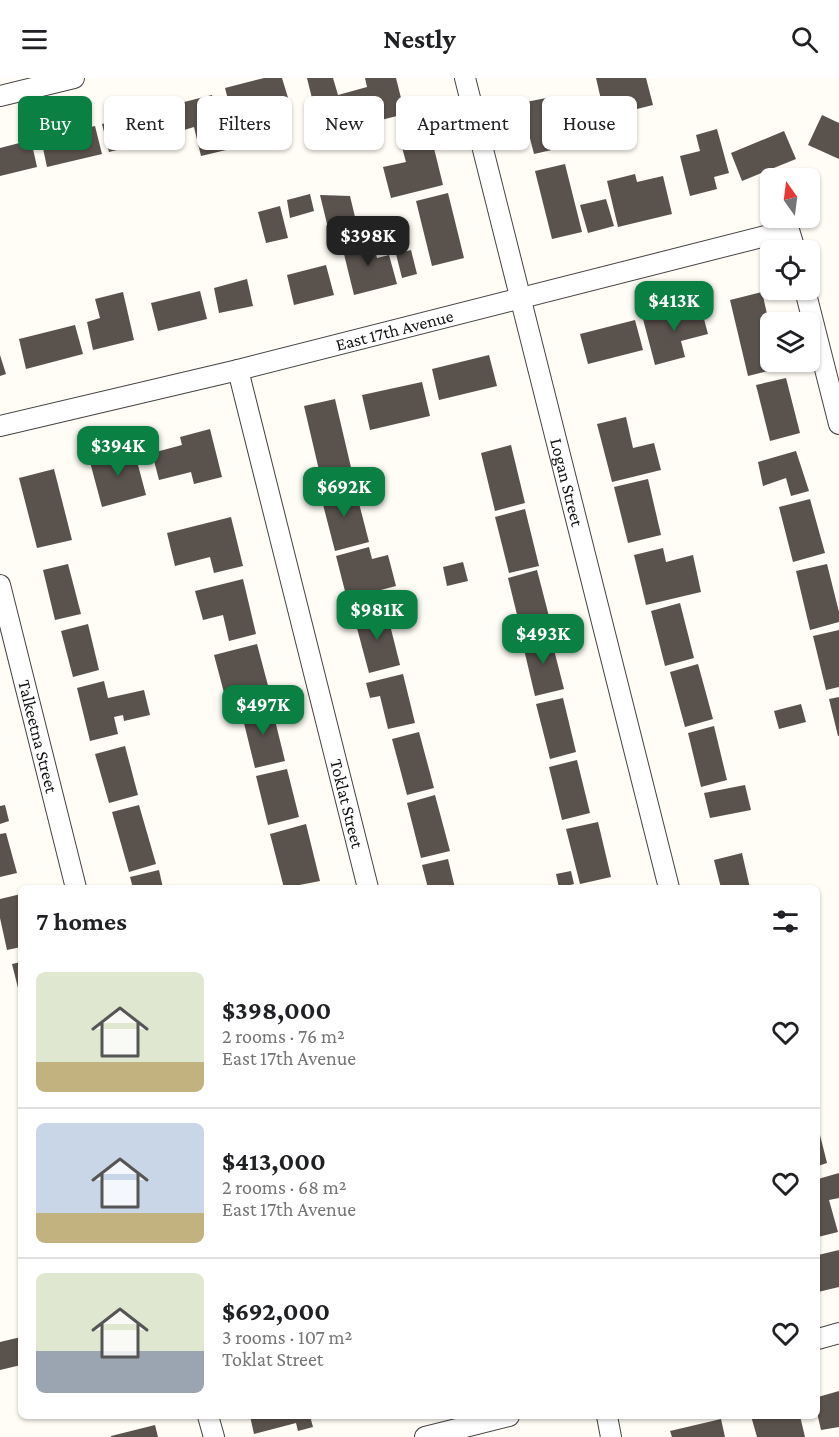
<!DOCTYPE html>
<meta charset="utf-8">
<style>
body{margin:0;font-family:"Crimson Pro",serif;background:#f2f2f2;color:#202124;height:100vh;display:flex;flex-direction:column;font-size:22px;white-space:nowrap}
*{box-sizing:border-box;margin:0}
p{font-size:20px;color:#757577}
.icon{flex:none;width:33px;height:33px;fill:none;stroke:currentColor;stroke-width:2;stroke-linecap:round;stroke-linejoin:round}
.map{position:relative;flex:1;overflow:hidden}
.side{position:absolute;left:18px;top:807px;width:802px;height:534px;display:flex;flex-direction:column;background:#fff;border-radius:9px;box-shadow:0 2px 4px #0004}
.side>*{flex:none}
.hud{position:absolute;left:18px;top:18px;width:804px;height:54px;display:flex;gap:12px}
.needle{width:39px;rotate:346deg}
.tools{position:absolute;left:760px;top:90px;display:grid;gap:12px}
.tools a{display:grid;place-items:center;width:60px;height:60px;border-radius:9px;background:#fff;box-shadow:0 2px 4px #0004;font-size:30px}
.price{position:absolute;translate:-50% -51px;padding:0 14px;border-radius:12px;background:#0b8043;color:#fff;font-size:20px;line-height:39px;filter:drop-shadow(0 2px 3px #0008)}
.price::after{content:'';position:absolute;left:50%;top:36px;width:18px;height:14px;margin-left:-9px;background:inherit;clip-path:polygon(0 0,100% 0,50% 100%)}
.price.active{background:#222;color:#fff}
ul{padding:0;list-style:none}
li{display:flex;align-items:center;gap:18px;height:150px;padding:0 18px}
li+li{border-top:2px solid #e0e0e0}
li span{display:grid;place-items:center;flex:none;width:168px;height:120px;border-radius:9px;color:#555}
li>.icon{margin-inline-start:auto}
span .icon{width:72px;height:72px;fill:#fffc;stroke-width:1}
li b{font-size:26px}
h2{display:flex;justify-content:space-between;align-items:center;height:72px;padding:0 18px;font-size:26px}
.tag{padding:0 21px;border-radius:9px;background:#fff;box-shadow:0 2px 4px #0004;font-size:21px;line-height:54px}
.tag.active{background:#0b8043;color:#fff}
header{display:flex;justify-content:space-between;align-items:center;height:78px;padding:0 18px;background:#fff;font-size:27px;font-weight:700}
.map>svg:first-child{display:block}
.building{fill:#5a524d}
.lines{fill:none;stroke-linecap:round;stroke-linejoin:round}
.street-casing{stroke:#444;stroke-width:22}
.street{stroke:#fff;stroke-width:20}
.labels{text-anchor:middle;stroke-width:6;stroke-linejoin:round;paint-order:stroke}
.street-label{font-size:18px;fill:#111;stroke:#fff}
</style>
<header><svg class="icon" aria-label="menu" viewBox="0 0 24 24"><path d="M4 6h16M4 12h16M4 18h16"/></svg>Nestly<svg class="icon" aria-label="search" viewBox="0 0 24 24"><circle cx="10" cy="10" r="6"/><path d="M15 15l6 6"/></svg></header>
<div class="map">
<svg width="839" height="1359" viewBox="0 0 839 1359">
<rect width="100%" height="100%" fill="#fffdf5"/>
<path class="building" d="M 264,0 L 282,0 L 289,23 L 274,27 L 279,45 L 268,47 L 272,63 L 241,71 L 225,10 Z
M 307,0 L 333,0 L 338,17 L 367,9 L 365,0 L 396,0 L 405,36 L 321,57 Z
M 596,0 L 646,0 L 653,27 L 605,39 Z
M 212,17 L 226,72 L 201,78 L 194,49 L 171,56 L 164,29 Z
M 551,19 L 565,69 L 534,76 L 521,25 Z
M 157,32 L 164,60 L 109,74 L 102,46 Z
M 822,37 L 839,45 L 839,81 L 808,67 Z
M 95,48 L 102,76 L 47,89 L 41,61 Z
M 717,51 L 729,95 L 714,99 L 717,111 L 690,118 L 680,78 L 700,73 L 696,57 Z
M 784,53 L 796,81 L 742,103 L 731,75 Z
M 430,54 L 443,107 L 391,120 L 383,89 L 406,84 L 400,62 Z
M 31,62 L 37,89 L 0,98 L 0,70 Z
M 565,86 L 582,154 L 552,161 L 535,93 Z
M 635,96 L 637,104 L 663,98 L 672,136 L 618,149 L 607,103 Z
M 448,115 L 464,180 L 432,188 L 416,123 Z
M 310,116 L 314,133 L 290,140 L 287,122 Z
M 320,117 L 350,118 L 356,143 L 328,150 Z
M 606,121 L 614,148 L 588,155 L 580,127 Z
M 280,128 L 288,160 L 266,165 L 258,134 Z
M 372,160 L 377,180 L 389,177 L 397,206 L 354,217 L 342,168 Z
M 411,172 L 417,196 L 402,200 L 396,176 Z
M 326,187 L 334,217 L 294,227 L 287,197 Z
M 247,201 L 253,228 L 219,235 L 214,210 Z
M 200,213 L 207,241 L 158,253 L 151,225 Z
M 123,214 L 134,262 L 93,272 L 87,244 L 100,240 L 95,221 Z
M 762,214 L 771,253 L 771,284 L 778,284 L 780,290 L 748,298 L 730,222 Z
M 700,226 L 708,256 L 681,263 L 685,279 L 655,287 L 643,241 Z
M 635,242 L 643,272 L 588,286 L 580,256 Z
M 75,247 L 83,276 L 26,291 L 19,261 Z
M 0,277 L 6,296 L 0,298 Z
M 489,277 L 497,308 L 439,322 L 432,291 Z
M 786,300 L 800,355 L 770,363 L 756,307 Z
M 422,304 L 430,338 L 370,352 L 362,317 Z
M 335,321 L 353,398 L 322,405 L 304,328 Z
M 626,339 L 633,370 L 654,365 L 661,392 L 612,404 L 597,346 Z
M 210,351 L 222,399 L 194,406 L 191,394 L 159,402 L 152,375 L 182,367 L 180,359 Z
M 511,367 L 525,425 L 495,433 L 481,375 Z
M 125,368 L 127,374 L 134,372 L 146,417 L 102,429 L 90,384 L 103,380 L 101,374 Z
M 796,373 L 809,413 L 791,418 L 786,400 L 763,408 L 758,384 Z
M 54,391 L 72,462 L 37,470 L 19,400 Z
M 648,401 L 661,457 L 628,465 L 614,409 Z
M 354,406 L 369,464 L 335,473 L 320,415 Z
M 810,421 L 825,475 L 793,484 L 779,429 Z
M 525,431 L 539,488 L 509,495 L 495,439 Z
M 231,439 L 243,488 L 214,495 L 210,479 L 175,488 L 167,455 Z
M 369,469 L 372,481 L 388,477 L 396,508 L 347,521 L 336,478 Z
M 663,470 L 666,484 L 693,477 L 701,514 L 646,527 L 634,477 Z
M 463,484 L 468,503 L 447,508 L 443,489 Z
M 68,486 L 81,536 L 55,542 L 43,492 Z
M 827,486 L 839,534 L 839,544 L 810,552 L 796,493 Z
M 537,492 L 552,550 L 522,557 L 508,500 Z
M 243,501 L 256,556 L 229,563 L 223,537 L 203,542 L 195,513 Z
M 680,525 L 694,580 L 665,588 L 651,533 Z
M 386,531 L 400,587 L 369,595 L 354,539 Z
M 88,546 L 99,592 L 73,599 L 61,553 Z
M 839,552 L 839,609 L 826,612 L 813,558 Z
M 550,556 L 564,611 L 535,618 L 522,563 Z
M 257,566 L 270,615 L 227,626 L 214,577 Z
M 698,586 L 713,641 L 685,649 L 670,594 Z
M 403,596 L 415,645 L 388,651 L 380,618 L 370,620 L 366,605 Z
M 104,603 L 108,620 L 144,612 L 150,637 L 124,643 L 123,637 L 114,639 L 118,656 L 90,663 L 77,610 Z
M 839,619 L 839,658 L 838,658 L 829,621 Z
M 563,620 L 576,674 L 550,681 L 536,626 Z
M 271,626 L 285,683 L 255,690 L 241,633 Z
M 801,626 L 806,644 L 779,651 L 774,633 Z
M 714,648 L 727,702 L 701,709 L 688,655 Z
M 419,654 L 434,710 L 407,717 L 392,661 Z
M 125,668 L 138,717 L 109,725 L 95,676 Z
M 577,682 L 590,735 L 562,742 L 549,689 Z
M 287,691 L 299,739 L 268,747 L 256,698 Z
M 745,707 L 751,732 L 710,740 L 704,715 Z
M 435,717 L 450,773 L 421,780 L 407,725 Z
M 5,727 L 9,743 L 0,746 L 0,728 Z
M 139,727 L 156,786 L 129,794 L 112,734 Z
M 598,744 L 611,799 L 580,806 L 566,751 Z
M 306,746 L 320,803 L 284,810 L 270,756 Z
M 6,755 L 17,795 L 0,799 L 0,756 Z
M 742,775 L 750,810 L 721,810 L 714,782 Z
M 448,781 L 455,810 L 428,810 L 422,787 Z
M 159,792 L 163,810 L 133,810 L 130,799 Z
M 571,793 L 574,806 L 559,810 L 556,796 Z
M 21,816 L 21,869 L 7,872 L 0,840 L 0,821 Z
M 21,884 L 21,918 L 20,918 L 12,886 Z
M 818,1049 L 827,1085 L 818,1088 Z
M 839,1095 L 839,1120 L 829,1122 L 838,1154 L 818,1159 L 818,1101 Z
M 839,1172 L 839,1209 L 818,1214 L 818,1177 Z
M 21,1259 L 21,1287 L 0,1292 L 0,1264 Z
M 839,1313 L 839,1349 L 821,1352 L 818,1339 L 818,1319 Z
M 250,1338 L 310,1338 L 313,1349 L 298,1353 L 296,1345 L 254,1356 Z
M 751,1338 L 800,1338 L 805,1359 L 757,1359 Z
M 721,1341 L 725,1359 L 672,1359 L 670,1353 Z
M 155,1347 L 158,1359 L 111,1359 L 111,1358 Z"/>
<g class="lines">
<defs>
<g id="street">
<path id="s1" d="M 465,0 L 669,810"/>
<path d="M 0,18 L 74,0"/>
<path d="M 805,212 L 839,346"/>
<path id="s2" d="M 238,292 L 368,810"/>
<path id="s3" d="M 0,348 L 238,292 L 789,152 L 795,172"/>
<path id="s4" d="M 0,507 L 76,810"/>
<path d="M 818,1261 L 839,1255"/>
<path d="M 208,1338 L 214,1359"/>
<path d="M 607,1338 L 611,1359"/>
<path d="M 425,1359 L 509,1338"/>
</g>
</defs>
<use href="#street" class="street-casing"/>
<use href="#street" class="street"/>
</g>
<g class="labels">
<g class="street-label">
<text dy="6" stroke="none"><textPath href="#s3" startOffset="406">East 17th Avenue</textPath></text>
<text dy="6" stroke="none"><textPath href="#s1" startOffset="417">Logan Street</textPath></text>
<text dy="6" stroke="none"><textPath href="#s4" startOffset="156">Talkeetna Street</textPath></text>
<text dy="6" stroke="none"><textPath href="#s2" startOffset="447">Toklat Street</textPath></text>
</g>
</g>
</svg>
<div class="tools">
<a><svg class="needle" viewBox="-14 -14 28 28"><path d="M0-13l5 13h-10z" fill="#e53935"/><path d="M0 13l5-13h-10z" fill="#757577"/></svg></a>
<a><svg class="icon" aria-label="locate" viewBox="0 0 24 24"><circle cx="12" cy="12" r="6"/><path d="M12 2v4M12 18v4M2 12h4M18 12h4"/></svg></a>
<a><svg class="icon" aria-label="layers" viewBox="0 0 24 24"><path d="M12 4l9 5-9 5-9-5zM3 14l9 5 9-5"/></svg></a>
</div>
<b class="price active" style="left:368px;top:189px">$398K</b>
<b class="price" style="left:674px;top:254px">$413K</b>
<b class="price" style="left:118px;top:399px">$394K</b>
<b class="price" style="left:344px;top:440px">$692K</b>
<b class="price" style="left:377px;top:563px">$981K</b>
<b class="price" style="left:543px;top:587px">$493K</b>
<b class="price" style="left:263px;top:658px">$497K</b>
<div class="hud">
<a class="tag active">Buy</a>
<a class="tag">Rent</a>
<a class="tag">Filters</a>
<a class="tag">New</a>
<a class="tag">Apartment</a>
<a class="tag">House</a>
</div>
<section class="side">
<h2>7 homes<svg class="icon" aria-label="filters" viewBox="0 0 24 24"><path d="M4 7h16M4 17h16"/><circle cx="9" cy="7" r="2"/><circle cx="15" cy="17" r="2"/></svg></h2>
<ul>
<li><span style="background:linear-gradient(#dfe7d0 75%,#c2b280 0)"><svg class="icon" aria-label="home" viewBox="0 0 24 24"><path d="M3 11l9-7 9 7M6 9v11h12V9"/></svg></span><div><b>$398,000</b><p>2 rooms · 76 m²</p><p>East 17th Avenue</p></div><svg class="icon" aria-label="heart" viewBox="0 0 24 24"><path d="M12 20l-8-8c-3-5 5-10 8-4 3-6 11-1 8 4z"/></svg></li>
<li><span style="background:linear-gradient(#c9d6e8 75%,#c2b280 0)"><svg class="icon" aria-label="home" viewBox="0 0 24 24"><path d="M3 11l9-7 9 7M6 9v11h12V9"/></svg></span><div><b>$413,000</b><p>2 rooms · 68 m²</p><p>East 17th Avenue</p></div><svg class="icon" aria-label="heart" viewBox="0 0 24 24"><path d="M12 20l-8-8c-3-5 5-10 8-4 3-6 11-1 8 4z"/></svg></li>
<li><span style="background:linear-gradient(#dfe7d0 65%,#9aa5b1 0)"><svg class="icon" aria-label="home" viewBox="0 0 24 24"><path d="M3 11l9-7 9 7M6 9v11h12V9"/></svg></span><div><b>$692,000</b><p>3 rooms · 107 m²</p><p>Toklat Street</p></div><svg class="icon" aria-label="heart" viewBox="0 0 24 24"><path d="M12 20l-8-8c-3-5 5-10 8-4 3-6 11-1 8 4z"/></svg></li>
</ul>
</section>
</div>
